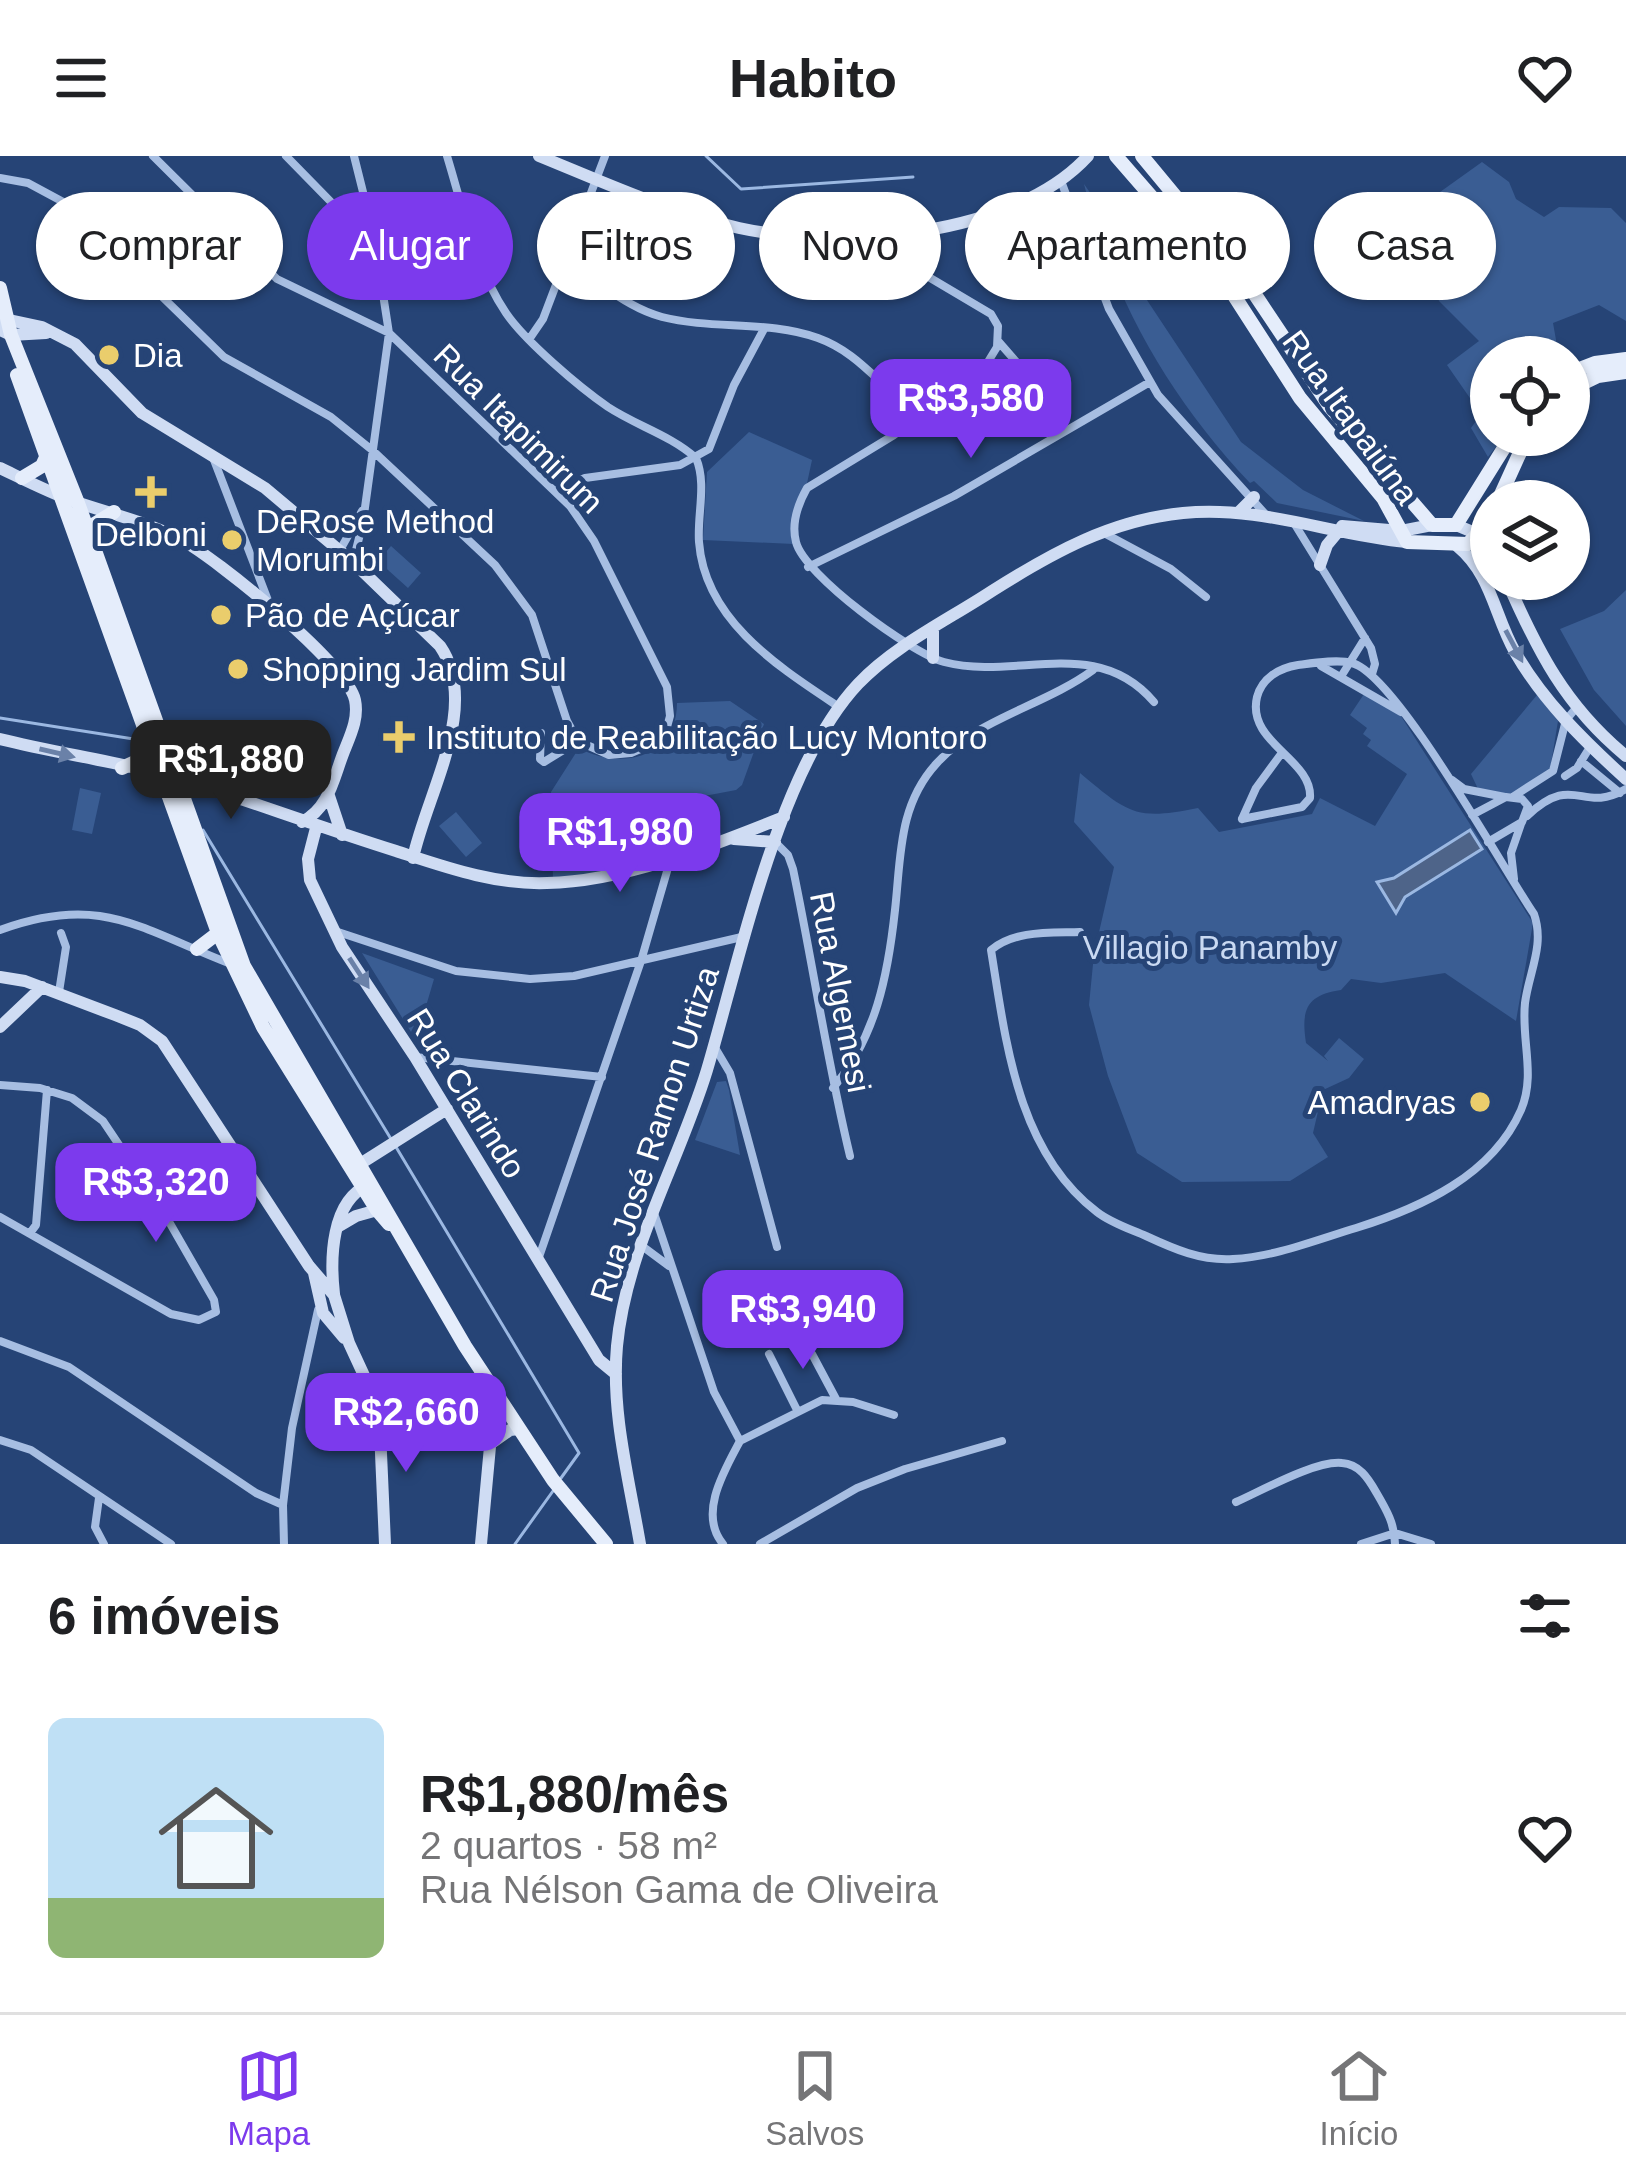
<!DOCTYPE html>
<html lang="pt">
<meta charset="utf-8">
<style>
body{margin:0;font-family:Helvetica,sans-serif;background:#f2f2f2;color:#202124;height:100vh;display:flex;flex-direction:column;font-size:45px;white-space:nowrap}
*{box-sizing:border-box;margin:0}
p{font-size:39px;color:#757577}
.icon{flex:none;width:66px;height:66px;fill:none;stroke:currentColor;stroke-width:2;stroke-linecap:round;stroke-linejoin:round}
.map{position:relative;height:1388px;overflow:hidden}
.side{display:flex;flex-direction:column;background:#fff;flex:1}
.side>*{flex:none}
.guide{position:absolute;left:36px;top:36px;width:1554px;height:108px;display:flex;gap:24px}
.buttons{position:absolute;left:1470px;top:180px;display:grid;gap:24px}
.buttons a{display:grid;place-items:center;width:120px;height:120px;border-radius:50%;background:#fff;box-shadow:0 3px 9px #0004;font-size:60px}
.price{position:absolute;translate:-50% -102px;padding:0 27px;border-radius:24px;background:#7c3aed;color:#fff;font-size:39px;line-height:78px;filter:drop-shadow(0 3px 6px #0008)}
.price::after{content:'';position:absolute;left:50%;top:72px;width:36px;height:27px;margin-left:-18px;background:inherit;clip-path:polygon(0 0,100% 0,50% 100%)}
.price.selected{background:#222;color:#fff}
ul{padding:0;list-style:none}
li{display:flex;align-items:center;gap:36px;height:300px;padding:0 48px}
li+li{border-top:3px solid #e0e0e0}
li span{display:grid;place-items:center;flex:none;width:336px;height:240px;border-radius:18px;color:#555}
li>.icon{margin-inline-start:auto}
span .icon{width:144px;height:144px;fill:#fffc;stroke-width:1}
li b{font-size:51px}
h2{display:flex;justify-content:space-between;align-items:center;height:144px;padding:0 48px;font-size:51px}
.pill{padding:0 42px;border-radius:54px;background:#fff;box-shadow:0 3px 9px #0004;font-size:42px;line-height:108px}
.pill.selected{background:#7c3aed;color:#fff}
header{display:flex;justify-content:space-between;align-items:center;height:156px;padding:0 48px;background:#fff;font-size:54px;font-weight:700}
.tabs{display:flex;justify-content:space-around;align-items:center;height:168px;border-top:3px solid #e0e0e0;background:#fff;font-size:33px;color:#757577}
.tabs a{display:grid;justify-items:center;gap:6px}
.tabs .selected{color:#7c3aed}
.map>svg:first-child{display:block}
.green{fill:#3a5d93}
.water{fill:#4e6489;stroke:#9bb8e2;stroke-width:3}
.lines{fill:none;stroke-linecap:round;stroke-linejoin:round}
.stream{stroke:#9bb8e2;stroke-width:3}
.street{stroke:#a7bee2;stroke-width:8}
.secondary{stroke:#cfdcf3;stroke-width:12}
.primary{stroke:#e5edfb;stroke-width:14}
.oneway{fill:#6a81a8}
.poi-dot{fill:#eacd6c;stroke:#264476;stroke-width:4.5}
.labels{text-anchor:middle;stroke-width:10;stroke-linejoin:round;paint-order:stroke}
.poi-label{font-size:33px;fill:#fff;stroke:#264476;text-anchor:start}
.street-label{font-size:33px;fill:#fff;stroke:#264476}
.park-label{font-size:33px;fill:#c9d9f2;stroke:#264476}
</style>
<header><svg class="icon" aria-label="menu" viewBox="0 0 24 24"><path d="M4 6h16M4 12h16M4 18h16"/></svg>Habito<svg class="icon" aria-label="heart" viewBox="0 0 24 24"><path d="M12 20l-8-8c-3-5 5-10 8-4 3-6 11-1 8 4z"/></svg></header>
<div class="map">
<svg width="1626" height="1388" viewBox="0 0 1626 1388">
<rect width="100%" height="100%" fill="#264476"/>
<path class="green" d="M 1482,6 L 1509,26 L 1516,43 L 1544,61 L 1559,51 L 1611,52 L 1626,67 L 1626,165 L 1599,149 L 1553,167 L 1559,201 L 1491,201 L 1491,279 L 1505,279 L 1488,301 L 1471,272 L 1481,258 L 1447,209 L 1479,185 L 1439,145 L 1412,56 Z
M 1084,28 L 1105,58 L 1137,129 L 1241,286 L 1303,334 L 1364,365 L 1277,347 L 1254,325 L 1250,327 C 1169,241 1113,144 1084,28 Z
M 749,276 L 812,304 L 794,388 L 703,384 L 707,316 Z
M 391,390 L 421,417 L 408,432 L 378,405 Z
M 1626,434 L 1626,570 L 1594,534 L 1560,473 L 1604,455 Z
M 1364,538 L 1401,560 L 1533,767 L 1516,865 L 1445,817 L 1381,827 L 1351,823 L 1341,834 C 1306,839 1301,854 1306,887 L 1328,905 L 1324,900 L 1339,882 L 1364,903 L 1349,922 L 1323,934 L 1313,977 L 1328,1001 L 1290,1025 L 1182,1026 L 1137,997 L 1108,920 L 1089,849 L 1094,798 L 1114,711 L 1074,666 L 1080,617 C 1128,657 1135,665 1198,652 L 1219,676 L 1312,658 L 1320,642 L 1375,670 L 1407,618 L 1367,590 L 1371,584 L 1363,578 L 1367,572 L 1350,559 Z
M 1537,539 L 1558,565 L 1550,614 L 1514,638 L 1479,635 L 1471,618 Z
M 730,545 L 764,568 L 742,629 L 736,634 L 699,641 L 724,683 L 618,713 L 553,724 L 551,636 L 579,592 C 620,615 677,602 677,547 Z
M 80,632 L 101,637 L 92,678 L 72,674 Z
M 456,656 L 482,687 L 466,701 L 439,670 Z
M 362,797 L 434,823 L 416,884 Z
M 726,925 L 729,934 L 740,999 L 695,984 L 717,926 Z"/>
<path class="water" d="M 1470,674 L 1482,693 L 1405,741 L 1396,757 L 1377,726 L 1394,722 Z"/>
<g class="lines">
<path class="stream" d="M 706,0 L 741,33 L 913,21
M 0,562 L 140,584
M 203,674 L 391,983
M 396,991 L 579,1297 L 561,1322
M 515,1388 L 553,1335"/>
<path class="street" d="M 286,0 L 333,48 L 374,80
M 447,0 C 463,52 475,111 506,157 C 525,185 579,231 608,251 C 637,270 670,279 696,302
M 0,22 L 28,27 L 67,48 L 224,201 L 331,261 L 372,294 L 495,409 L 532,459 L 567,565 L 578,585 L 609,599 L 631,597 L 652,588 L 667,571 L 670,560 L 667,531 L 594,385 L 570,350 L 389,177 L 277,123 L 153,0
M 1061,25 L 1109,153 L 1158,239 L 1267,360
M 875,79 L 905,107 L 991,158 L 998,170 L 997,191 L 983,214 L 894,279 L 807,332 C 798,348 791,367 796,386 C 804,419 911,497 944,506 C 1017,525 1096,478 1154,546
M 565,107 C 599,124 625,151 662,161 C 713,174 769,164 818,182 C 865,199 884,239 923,257
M 530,182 L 543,163 L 605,0
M 998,185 L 1025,216
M 696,302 C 707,328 697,358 699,386 C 705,465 779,511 839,551
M 214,304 L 269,447
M 555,335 L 585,322 L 680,309 L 709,293 L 734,229 L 764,173
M 1294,367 L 1371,492 L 1375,508 L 1372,518
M 1102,376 L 1171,413 L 1206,441
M 340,394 L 362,355
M 353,406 L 363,366 L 389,177 L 374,80 L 354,0
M 808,411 L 954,340 L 1150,226
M 1321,510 L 1401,556
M 1342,519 L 1365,482
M 541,577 L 540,603 L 544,606 L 578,585
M 1581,605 L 1620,637
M 1565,620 L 1577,612 L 1590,591
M 1452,624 L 1464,633 L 1505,641
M 1514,640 L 1553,615 L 1566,564 L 1577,551
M 1472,659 L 1506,641 L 1522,643 L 1528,650 L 1522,666 L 1488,686
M 1527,660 C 1575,615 1581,659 1626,633
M 1242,663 L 1256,632 L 1281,598
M 775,686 L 788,699 L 793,713 C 813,809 827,905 850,1000
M 1514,723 L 1511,697 L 1521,668
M 0,774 C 101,737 140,773 231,808
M 335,775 L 456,815 L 530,823 L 574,820 L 746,780
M 1080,776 C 1050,777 1015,774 991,794 C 1006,886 1017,995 1097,1056 C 1111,1067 1130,1073 1146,1080 C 1174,1093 1201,1105 1233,1103 C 1274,1101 1316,1084 1356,1072 C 1420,1052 1492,1020 1521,954 C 1536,919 1521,884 1525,847 C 1529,816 1545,789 1534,758 C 1503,713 1396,518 1352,507 C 1338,503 1313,507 1298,509 C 1279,512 1262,522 1257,541 C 1246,587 1313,603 1310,642 L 1302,651 L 1242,663
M 59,836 L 66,791 L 61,777
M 714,890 L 730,917 L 777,1091
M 415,901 L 602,921
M 0,929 L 40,932 L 72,942 L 103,965 L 160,1050 L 214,1144 L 216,1156 L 199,1164 L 171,1158 L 0,1061
M 833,932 C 876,881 888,819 895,754 C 901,701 898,649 937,607 C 978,562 1044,550 1093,514
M 654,1057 L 714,1236 L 740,1285
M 30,1077 L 36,1069 L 47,934
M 642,1090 L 669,1110
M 539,1101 L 641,805 L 670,705
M 0,1185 L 69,1211 L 256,1337 L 283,1349
M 769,1198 L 797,1254
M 812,1198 L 836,1243
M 0,1284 L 31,1294 L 171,1388
M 99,1342 L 95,1371 L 104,1388
M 1236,1346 C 1261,1335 1316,1304 1342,1307 C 1359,1308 1368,1322 1376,1336 C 1386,1353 1395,1368 1395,1388
M 284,1388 L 283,1349 L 292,1272 L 318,1154
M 723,1388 C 698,1358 724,1315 740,1285 L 822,1244 L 853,1246 L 894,1259
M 760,1388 L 857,1332 L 905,1313 L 1002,1285
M 1361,1388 L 1395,1377 L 1431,1388"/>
<path class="secondary" d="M 539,0 C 603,26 670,57 739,72 C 840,94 1014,81 1088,0
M 0,162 L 42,171 L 75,188 L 142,257 L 265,332 L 353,406 L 440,490 C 481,550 427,637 413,702
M 0,174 L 11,179 L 46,177
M 0,312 C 25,324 50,337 76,346 C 111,358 146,366 180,383 C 216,402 347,508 355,544 C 359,563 350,580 343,598 C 333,624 329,652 302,666
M 1239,356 L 1254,341
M 1456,369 L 1480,379 L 1491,394
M 1342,370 L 1401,375 L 1432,369
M 1457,390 C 1492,419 1494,459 1515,496 C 1543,545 1584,585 1626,623
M 1320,409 L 1327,389 L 1337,377
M 1506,423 C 1537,494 1565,550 1626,600
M 933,473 L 933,502
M 0,583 C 65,599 133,608 196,628 C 263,650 329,674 396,695 C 445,711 495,729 547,727 C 624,726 714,689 784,661
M 329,640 L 342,679
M 316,672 L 308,703 L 310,724 L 342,791 L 415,901 L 599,1204 L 616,1218
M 734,683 L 775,686
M 0,821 L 25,825 L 115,859 L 140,869 L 162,885 L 309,1110 L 334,1139 L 349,1187 L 379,1252 L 385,1388
M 0,871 L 42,831
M 360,1008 L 447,953
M 339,1070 L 356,1060 L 381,1053
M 314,1117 L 323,1157 L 344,1182
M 334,1138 C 330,1103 331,1045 368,1029
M 379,1252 L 461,1237 L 494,1235
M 490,1288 L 510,1274 L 519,1273
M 481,1388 L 493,1258 L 498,1241
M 640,1388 C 629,1323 611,1256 617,1190 C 626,1094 679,1006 707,914 C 740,803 779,612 858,528 C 895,489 948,464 992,435 C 1052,397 1111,364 1183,357 C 1259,349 1332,379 1407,386"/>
<path class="primary" d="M 1116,0 L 1224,124 L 1300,242 L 1383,342 L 1407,386 L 1468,388 L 1491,363
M 1142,0 L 1248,128 L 1330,251 L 1432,369 L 1456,369 L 1512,279
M 0,132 L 11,179 L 78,347 L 244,810 L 465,1190 L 553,1324 L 606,1388
M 1569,217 L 1595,207 L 1626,203
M 17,219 L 218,777 L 263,871 L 377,1054 L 389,1068
M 1569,234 L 1598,220 L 1626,216
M 22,322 L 42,310 L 48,297
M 1498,345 L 1528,279
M 85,381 L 93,369 L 114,356
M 122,612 L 156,596
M 197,793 L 218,777"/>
</g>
<defs><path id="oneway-solid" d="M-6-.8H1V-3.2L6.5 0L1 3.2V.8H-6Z" transform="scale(3)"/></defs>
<g class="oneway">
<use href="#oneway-solid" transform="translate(1514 490) rotate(62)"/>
<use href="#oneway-solid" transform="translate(57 597) rotate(13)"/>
<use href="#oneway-solid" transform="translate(359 817) rotate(57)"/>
</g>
<g class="poi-dot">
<circle cx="109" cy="199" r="12"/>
<path d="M145 318h12v12h12v12h-12v12h-12v-12h-12v-12h12z"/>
<circle cx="232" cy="384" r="12"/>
<circle cx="221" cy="459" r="12"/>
<circle cx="238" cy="513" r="12"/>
<path d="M393 563h12v12h12v12h-12v12h-12v-12h-12v-12h12z"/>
<circle cx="1480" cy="946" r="12"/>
</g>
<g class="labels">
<g class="poi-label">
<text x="133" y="211">Dia</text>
<text x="256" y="377">DeRose Method<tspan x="256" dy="38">Morumbi</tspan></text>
<text x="151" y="390" text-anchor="middle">Delboni</text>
<text x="245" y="471">Pão de Açúcar</text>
<text x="262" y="525">Shopping Jardim Sul</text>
<text x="426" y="593">Instituto de Reabilitação Lucy Montoro</text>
<text x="1456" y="958" text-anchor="end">Amadryas</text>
</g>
<g class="street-label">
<text transform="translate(1351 261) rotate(54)" y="12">Rua Itapaiúna</text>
<text transform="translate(519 272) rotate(45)" y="12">Rua Itapimirum</text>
<text transform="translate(841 836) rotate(79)" y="12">Rua Algemesi</text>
<text transform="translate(467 937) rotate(58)" y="12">Rua Clarindo</text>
<text transform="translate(654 978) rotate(-72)" y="12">Rua José Ramon Urtiza</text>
</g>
<g class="park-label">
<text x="1210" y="803">Villagio Panamby</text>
</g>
</g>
</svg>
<div class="buttons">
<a><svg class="icon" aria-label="locate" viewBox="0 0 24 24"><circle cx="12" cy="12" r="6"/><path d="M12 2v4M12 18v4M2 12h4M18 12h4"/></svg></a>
<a><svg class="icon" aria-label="layers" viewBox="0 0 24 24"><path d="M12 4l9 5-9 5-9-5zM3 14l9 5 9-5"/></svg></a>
</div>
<b class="price" style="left:971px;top:305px">R$3,580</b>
<b class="price selected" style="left:231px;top:666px">R$1,880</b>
<b class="price" style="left:620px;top:739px">R$1,980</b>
<b class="price" style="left:156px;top:1089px">R$3,320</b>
<b class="price" style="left:803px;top:1216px">R$3,940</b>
<b class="price" style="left:406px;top:1319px">R$2,660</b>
<div class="guide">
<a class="pill">Comprar</a>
<a class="pill selected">Alugar</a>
<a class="pill">Filtros</a>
<a class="pill">Novo</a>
<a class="pill">Apartamento</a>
<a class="pill">Casa</a>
</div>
</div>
<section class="side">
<h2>6 imóveis<svg class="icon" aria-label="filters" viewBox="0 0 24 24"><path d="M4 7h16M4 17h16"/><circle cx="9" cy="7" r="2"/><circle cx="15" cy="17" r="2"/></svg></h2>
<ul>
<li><span style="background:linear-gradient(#bfe0f5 75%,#8fb573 0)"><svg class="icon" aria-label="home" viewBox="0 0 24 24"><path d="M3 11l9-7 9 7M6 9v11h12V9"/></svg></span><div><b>R$1,880/mês</b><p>2 quartos · 58 m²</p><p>Rua Nélson Gama de Oliveira</p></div><svg class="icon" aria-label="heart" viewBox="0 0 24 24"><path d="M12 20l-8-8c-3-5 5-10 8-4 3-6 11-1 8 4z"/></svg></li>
</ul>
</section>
<nav class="tabs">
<a class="selected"><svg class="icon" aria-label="map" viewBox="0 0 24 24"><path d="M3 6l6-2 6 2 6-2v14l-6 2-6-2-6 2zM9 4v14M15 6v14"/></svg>Mapa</a>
<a><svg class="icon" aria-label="saved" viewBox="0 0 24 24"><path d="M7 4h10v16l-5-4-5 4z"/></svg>Salvos</a>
<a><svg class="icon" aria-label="home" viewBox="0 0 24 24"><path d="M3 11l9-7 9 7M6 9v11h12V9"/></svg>Início</a>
</nav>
